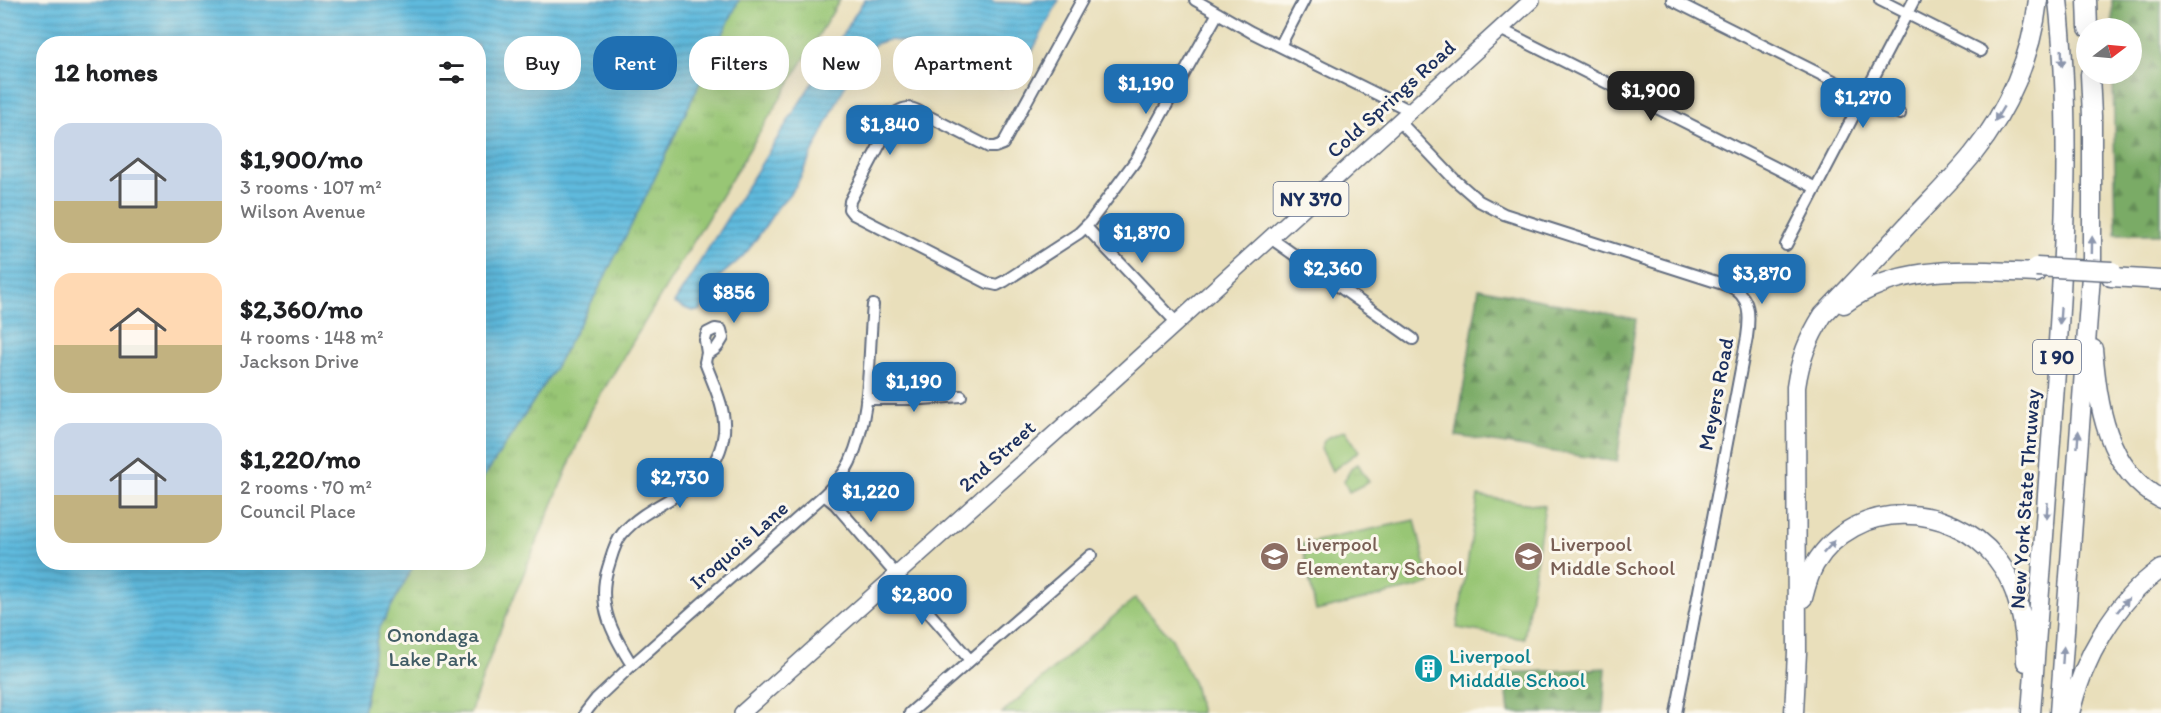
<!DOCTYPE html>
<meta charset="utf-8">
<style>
body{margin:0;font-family:Itim,sans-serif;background:#f2f2f2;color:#202124;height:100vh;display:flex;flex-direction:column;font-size:22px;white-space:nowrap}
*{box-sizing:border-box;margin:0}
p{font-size:20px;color:#757577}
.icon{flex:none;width:33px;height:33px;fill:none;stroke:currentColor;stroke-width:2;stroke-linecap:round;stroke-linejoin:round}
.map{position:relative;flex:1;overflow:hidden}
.drawer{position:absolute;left:36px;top:36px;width:450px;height:534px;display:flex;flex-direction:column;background:#fff;border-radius:24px;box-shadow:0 6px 24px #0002}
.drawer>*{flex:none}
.top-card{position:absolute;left:504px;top:36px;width:570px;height:54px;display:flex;gap:12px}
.needle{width:39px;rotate:74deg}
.tools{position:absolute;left:2076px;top:18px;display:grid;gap:12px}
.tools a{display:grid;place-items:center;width:66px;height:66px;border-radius:50%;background:#fff;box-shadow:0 6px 24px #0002;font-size:30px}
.price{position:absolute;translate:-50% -51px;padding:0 14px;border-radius:12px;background:#1f6fb2;color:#fff;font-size:20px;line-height:39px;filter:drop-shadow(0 2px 3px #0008)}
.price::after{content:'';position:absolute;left:50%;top:36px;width:18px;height:14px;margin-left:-9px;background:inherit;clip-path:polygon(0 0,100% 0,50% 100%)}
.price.active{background:#222;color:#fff}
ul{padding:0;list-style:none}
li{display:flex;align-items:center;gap:18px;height:150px;padding:0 18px}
li span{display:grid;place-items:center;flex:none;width:168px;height:120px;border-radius:18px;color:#555}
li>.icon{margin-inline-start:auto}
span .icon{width:72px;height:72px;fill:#fffc;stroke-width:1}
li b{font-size:26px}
h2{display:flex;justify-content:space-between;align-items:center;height:72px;padding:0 18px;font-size:26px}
.chip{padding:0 21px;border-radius:24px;background:#fff;box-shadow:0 6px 24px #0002;font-size:21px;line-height:54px}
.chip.active{background:#1f6fb2;color:#fff}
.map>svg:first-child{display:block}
.grass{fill:#98c674;stroke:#5a7a69;stroke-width:1.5}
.forest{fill:url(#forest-firs);stroke:#4a6d62;stroke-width:1.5}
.park{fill:url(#park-tufts);stroke:#5a7a69;stroke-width:1.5}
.water{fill:url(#water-rules);stroke:#3d749e;stroke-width:1.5}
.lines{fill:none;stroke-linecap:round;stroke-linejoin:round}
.minor-casing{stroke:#636d7f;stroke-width:14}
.primary-casing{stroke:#636d7f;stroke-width:18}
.motorway-casing{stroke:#636d7f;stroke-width:21}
.minor{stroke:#fff;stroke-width:10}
.primary{stroke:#fff;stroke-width:15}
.motorway{stroke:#fff;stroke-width:18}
.motorway-bridge-casing{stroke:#636d7f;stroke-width:21;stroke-linecap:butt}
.motorway-bridge{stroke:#fff;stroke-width:18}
.oneway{fill:#8d97ae}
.labels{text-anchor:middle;stroke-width:6;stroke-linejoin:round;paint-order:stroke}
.shield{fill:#fbf7ec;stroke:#5e6b89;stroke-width:1.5}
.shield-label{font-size:20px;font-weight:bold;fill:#1b2f5e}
.street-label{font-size:21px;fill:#1b2f5e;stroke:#fbf7ec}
.education-label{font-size:21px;fill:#785e54;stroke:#fbf7ec;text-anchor:start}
.park-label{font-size:21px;fill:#405c65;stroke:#fbf7ec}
.culture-label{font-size:21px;fill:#0d838f;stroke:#fbf7ec;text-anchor:start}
</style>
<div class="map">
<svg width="2161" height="713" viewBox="0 0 2161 713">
<defs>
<pattern id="forest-firs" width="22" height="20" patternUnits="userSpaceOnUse" patternTransform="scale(1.5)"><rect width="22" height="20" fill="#7aab66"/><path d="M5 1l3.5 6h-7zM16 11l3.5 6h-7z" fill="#638c57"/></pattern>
<pattern id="park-tufts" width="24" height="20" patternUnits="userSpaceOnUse" patternTransform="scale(1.5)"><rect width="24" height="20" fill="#98c674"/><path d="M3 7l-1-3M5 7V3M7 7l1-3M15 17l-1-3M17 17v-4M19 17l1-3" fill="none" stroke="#82aa67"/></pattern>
<pattern id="water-rules" width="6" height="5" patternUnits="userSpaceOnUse" patternTransform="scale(1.5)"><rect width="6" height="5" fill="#5fbadd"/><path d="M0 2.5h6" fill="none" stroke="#4e98b6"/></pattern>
</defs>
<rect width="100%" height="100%" fill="#fbf7ec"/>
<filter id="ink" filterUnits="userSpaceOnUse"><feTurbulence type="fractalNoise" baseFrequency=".0167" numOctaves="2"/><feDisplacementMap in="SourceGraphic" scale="12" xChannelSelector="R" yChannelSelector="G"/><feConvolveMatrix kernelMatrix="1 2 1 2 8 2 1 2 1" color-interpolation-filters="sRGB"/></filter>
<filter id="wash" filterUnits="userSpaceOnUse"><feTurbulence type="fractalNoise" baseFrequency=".008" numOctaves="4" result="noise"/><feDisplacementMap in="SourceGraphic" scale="24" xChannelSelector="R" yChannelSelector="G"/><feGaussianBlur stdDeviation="1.35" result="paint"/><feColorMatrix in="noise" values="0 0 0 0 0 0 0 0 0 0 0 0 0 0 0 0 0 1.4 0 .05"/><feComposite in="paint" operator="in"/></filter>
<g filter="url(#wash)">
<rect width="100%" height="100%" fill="#e9dfbb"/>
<path class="grass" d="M 1345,430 L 1359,451 L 1332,471 L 1321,448 L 1325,439 Z
M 1478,496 L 1545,506 L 1524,639 L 1457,628 Z
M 1415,520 L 1430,584 L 1316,611 L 1302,544 Z"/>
<path class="forest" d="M 2112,0 L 2161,0 L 2161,234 L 2116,234 L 2113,74 L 2132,74 L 2132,28 L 2113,28 Z
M 1479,288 L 1636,319 L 1617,462 L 1456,436 Z
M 1606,668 L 1603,713 L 1509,713 L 1505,673 Z"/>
<path class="park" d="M 739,0 L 840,0 L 592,409 L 497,638 L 470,713 L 363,713 L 378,631 L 415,563 L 478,562 L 479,483 L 490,468 L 553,371 L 596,294 L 648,192 Z
M 1358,464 L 1369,482 L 1349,492 L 1344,481 L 1352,467 Z
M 1135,598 L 1172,639 L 1194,684 L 1201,713 L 1002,713 Z"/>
<path class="water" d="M 0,0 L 739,0 L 648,192 L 596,294 L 553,371 L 490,468 L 479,483 L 478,44 L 44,44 L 44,562 L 415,563 L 378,631 L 363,713 L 0,713 Z
M 864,0 L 990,0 L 995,2 L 1030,3 L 1034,0 L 1059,0 L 1015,84 L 1000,87 C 989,81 977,70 965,66 C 958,64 950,65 943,62 C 926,55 905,36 884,41 C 862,46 851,74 842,92 C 827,122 813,153 798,182 C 794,191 784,199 778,207 C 767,223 757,240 744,255 C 734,266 722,273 713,283 C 697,300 714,324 674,303 Z"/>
</g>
<g filter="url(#ink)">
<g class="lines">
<defs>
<path id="minor" d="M 1082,0 L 1003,144 L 995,147 L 989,147 L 918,111 C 909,107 905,107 897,112 L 850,201 L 849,209 L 853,214 L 988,283 L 997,285 L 1005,281 L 1079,233 L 1090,222 L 1136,160 L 1218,13
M 1195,0 L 1251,32 L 1409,110
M 1672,0 L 1900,114
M 1880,0 L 1981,51
M 1500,29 L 1816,188
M 1280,46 L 1304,0
M 1398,120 L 1455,180 L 1479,201 L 1504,214 L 1729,286 C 1751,296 1750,316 1747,337 L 1676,713
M 1086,227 L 1176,322
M 1269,237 L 1413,339
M 1786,245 L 1914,0
M 715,329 L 721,330 L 723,338 C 719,345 715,352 707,353 L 705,340 L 707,333 Z
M 866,399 L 923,399 L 961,396
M 824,495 L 835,504 L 970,660
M 632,665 C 613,635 596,605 608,568 C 612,556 614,544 622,534 C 656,494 717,494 724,432 C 726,408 713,384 705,362 L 707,353
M 585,713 L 596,699 L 632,665 L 824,495 C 834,485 844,475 850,462 C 872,414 868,356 873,305
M 910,713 L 1091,555"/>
<path id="primary" d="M 742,713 L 1092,400 L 1532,0"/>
<path id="motorway" d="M 2087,0 L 2088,28
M 2111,277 L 2161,280
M 1844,304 C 1900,262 1971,271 2036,273
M 2093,349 C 2098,404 2106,470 2161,499
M 1803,598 C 1806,586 1809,574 1815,564 C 1855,498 1950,501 1996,558 C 2018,585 2026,627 2026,662
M 1794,713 L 1797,652 L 1796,387 C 1800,359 1808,339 1823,315 C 1855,282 1886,248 1917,215 C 1936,195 1956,175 1973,154 C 2008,111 2032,55 2038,0
M 2031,713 C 2040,604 2048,495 2055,386 C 2064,258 2072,128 2058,0
M 2059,713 L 2092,262 L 2092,116 L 2090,74
M 2070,713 C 2083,659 2115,601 2161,569"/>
</defs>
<use href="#minor" class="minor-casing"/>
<use href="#primary" class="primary-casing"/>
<use href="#motorway" class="motorway-casing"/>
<use href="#minor" class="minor"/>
<use href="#primary" class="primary"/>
<use href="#motorway" class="motorway"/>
<defs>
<path id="motorway-bridge" d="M 2036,267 L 2112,271"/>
</defs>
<use href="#motorway-bridge" class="motorway-bridge-casing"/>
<use href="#motorway-bridge" class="motorway-bridge"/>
</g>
<defs><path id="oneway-solid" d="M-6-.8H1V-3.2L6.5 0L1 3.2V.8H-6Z" transform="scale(1.5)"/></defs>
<g class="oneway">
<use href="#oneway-solid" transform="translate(2062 58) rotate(88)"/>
<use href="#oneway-solid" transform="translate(1999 114) rotate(121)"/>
<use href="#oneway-solid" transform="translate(2092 245) rotate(-89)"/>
<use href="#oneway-solid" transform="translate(2060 316) rotate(94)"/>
<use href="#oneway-solid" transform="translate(2078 439) rotate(-86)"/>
<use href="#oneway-solid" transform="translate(2047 511) rotate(94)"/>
<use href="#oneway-solid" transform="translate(1829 547) rotate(-47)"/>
<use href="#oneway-solid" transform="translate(2123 605) rotate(-50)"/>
<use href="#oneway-solid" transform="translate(2063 655) rotate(-86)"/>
</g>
</g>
<defs>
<symbol id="school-disc" viewBox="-11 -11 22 22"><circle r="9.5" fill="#8d6e63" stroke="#fbf7ec"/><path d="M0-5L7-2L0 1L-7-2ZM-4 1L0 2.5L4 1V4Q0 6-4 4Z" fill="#fff"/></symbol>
<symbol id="building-disc" viewBox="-11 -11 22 22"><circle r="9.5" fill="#0f9aa8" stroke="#fbf7ec"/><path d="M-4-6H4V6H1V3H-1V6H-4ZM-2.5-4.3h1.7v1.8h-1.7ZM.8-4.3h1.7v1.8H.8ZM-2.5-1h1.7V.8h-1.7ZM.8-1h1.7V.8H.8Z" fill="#fff"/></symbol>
</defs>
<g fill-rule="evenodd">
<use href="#school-disc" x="1258" y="540" width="33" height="33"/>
<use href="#school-disc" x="1512" y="540" width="33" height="33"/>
<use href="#building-disc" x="1412" y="652" width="33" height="33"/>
</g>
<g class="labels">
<g class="shield">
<rect x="1273.5" y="182" width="75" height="34" rx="4.5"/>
<rect x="2033" y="340" width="48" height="34" rx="4.5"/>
</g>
<g class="shield-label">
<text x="1311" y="206">NY 370</text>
<text x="2057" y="364">I 90</text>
</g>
<g class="street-label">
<text transform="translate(1391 99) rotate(-42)" y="7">Cold Springs Road</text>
<text transform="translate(1716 394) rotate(-79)" y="7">Meyers Road</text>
<text transform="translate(997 456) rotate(-42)" y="7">2nd Street</text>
<text transform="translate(2025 499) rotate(-86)" y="7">New York State Thruway</text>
<text transform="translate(739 545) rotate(-41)" y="7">Iroquois Lane</text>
</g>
<g class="education-label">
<text x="1296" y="551">Liverpool<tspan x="1296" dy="24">Elementary School</tspan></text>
<text x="1550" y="551">Liverpool<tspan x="1550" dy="24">Middle School</tspan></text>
</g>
<g class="park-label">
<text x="433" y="642">Onondaga<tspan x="433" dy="24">Lake Park</tspan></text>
</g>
<g class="culture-label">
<text x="1449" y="663">Liverpool<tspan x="1449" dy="24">Midddle School</tspan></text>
</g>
</g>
</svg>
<div class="tools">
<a><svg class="needle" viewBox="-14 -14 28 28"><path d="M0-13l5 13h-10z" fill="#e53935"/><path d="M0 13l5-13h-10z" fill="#757577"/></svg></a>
</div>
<b class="price" style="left:1146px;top:115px">$1,190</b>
<b class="price active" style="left:1651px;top:122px">$1,900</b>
<b class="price" style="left:1863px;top:129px">$1,270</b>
<b class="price" style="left:890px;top:156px">$1,840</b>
<b class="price" style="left:1142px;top:264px">$1,870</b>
<b class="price" style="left:1333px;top:300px">$2,360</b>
<b class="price" style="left:1762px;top:305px">$3,870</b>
<b class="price" style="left:734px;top:324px">$856</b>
<b class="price" style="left:914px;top:413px">$1,190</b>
<b class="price" style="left:680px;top:509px">$2,730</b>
<b class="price" style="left:871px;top:523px">$1,220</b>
<b class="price" style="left:922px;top:626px">$2,800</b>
<div class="top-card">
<a class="chip">Buy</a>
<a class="chip active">Rent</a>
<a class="chip">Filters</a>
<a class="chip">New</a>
<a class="chip">Apartment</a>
</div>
<section class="drawer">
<h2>12 homes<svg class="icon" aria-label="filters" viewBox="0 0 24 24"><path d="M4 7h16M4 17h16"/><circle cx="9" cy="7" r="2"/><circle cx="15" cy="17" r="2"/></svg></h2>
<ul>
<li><span style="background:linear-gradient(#c9d6e8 65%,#c2b280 0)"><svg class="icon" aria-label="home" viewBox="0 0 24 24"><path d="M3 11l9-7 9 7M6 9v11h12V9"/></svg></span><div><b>$1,900/mo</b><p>3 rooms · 107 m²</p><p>Wilson Avenue</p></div></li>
<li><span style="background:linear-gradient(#ffd9b3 60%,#c2b280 0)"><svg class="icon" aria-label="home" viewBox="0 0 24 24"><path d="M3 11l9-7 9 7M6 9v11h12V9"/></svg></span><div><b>$2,360/mo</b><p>4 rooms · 148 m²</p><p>Jackson Drive</p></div></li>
<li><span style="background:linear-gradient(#c9d6e8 60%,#c2b280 0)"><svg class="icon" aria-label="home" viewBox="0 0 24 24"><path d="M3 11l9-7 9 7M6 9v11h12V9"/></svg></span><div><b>$1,220/mo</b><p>2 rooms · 70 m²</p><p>Council Place</p></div></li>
</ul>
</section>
</div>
